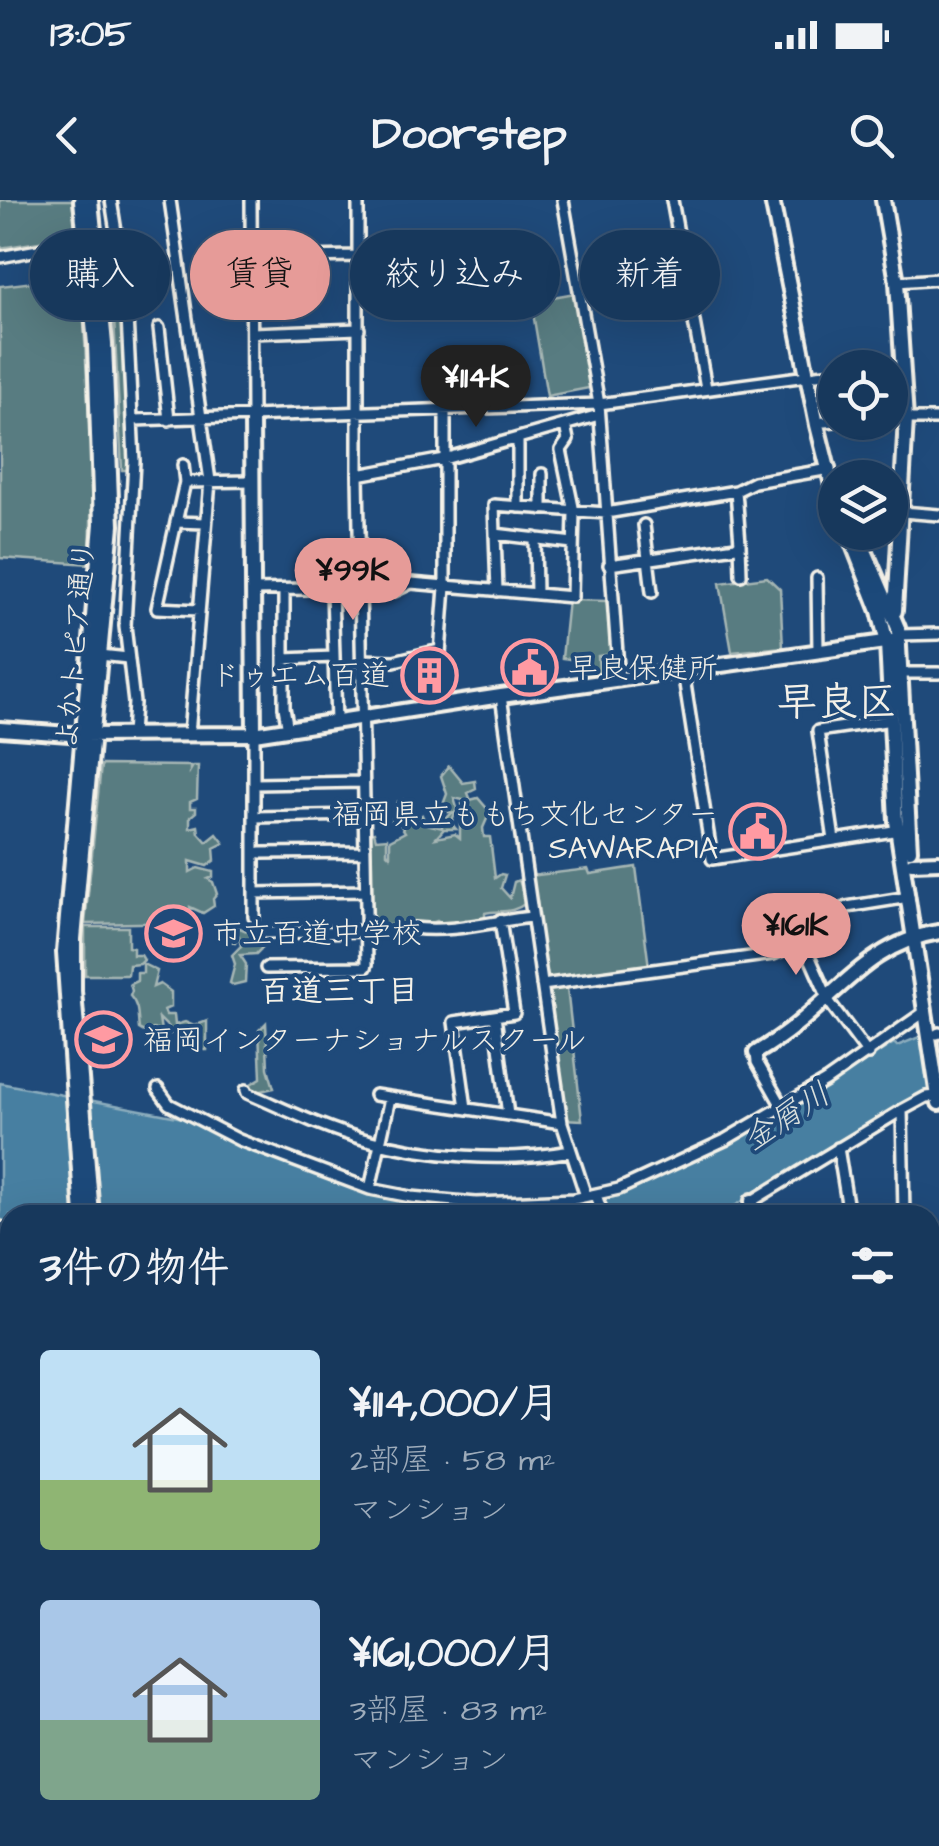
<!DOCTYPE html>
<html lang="ja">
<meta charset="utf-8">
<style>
body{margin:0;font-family:"Architects Daughter","Klee One",sans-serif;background:#203f62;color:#f1f3f6;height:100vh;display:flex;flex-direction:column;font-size:38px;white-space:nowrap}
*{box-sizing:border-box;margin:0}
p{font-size:32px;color:#9eacbb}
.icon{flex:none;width:55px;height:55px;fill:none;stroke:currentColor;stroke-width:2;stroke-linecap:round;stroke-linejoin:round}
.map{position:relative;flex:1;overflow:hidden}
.details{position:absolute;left:0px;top:1005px;width:940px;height:642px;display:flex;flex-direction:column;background:#17385c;border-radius:30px 30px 0 0;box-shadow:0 10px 40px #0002,0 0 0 2px #365272}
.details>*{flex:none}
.guide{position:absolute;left:30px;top:30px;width:880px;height:90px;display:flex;gap:20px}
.tools{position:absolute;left:818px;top:150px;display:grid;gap:20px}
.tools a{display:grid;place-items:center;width:90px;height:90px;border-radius:50%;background:#17385c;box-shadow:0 10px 40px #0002,0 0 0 2px #365272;font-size:50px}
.price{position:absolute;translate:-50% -85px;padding:0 22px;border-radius:35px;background:#e69b98;color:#111;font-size:32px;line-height:65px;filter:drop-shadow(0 2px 5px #0008)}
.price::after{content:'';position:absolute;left:50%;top:60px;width:30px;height:22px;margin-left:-15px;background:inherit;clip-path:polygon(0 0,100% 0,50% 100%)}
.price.current{background:#222;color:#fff}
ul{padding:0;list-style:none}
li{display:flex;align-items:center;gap:30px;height:250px;padding:0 40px}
li span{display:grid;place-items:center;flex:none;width:280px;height:200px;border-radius:10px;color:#555}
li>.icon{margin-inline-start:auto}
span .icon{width:120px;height:120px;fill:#fffc;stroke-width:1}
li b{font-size:42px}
h2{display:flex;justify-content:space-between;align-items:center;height:120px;padding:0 40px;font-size:42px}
.pill{padding:0 35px;border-radius:45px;background:#17385c;box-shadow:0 10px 40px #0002,0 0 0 2px #365272;font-size:35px;line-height:90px}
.pill.current{background:#e69b98;color:#111}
.status{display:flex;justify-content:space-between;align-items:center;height:70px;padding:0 50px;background:#17385c;direction:ltr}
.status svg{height:28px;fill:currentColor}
header{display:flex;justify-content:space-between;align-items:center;height:130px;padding:0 40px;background:#17385c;font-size:45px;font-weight:700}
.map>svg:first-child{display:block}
.green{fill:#597c81;stroke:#a6b6b4;stroke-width:2.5}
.water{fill:#477fa1;stroke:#8cadbd;stroke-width:2.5}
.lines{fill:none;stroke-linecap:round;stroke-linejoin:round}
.street-casing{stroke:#f4f1e8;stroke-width:16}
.secondary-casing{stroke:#f4f1e8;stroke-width:20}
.highway-casing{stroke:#f4f1e8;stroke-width:22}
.street{stroke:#1f4a7a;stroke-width:9}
.secondary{stroke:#1f4a7a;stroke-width:12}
.highway{stroke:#1f4a7a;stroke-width:15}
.labels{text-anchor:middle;stroke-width:8;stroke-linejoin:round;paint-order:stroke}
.street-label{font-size:30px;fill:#f4f1e8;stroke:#1f4a7a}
.poi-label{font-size:30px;fill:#f4f1e8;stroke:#1f4a7a;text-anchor:start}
.neighbourhood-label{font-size:32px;font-weight:bold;fill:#f4f1e8;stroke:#1f4a7a}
.water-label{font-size:32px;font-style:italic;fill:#dae0dd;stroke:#1f4a7a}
.district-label{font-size:40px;font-weight:bold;fill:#f4f1e8;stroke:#1f4a7a}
</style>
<div class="status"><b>13:05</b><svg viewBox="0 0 49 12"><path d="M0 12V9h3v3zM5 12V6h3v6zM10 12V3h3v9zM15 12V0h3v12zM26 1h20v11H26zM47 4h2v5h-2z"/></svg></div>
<header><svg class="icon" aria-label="back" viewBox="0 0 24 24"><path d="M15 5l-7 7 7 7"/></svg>Doorstep<svg class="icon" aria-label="search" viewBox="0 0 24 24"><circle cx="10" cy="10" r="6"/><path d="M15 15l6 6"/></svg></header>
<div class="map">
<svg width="939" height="1646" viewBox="0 0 939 1646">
<rect width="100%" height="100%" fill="#1f4a7a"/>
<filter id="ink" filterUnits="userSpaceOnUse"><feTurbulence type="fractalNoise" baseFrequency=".01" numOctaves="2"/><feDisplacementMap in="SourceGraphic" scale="20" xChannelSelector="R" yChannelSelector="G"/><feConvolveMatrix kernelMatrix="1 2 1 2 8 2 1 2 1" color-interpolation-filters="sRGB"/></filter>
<g filter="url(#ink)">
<path class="green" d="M 0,0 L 72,0 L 76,33 L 72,37 L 0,48 Z
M 67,78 L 82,87 L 83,102 L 92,280 L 90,364 L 0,358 L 0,86 Z
M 575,93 L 594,187 L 547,196 L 531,101 Z
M 123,98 L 130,270 L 122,270 L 113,99 Z
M 767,377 L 780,389 L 783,447 L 732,452 L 720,383 Z
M 568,400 L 608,401 L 611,454 L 598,456 L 599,473 L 581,475 L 577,460 L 562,458 Z
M 101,565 L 190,566 L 190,571 L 193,566 L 198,566 L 197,599 L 190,602 L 190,608 L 196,608 L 196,612 L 190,617 L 190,628 L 198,626 L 199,633 L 207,642 L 217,634 L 224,643 L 214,648 L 215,660 L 207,666 L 190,661 L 190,672 L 198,668 L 213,672 L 213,677 L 208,679 L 213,682 L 217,694 L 213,699 L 214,706 L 203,713 L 190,707 L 190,722 L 85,724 Z
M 449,566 L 463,583 L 475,581 L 476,589 L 468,593 L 470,598 L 467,601 L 454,598 L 457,608 L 451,623 L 456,629 L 444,629 L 436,638 L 455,634 L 460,638 L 460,624 L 466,622 L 462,604 L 467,603 L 470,607 L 470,600 L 478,598 L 490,612 L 483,628 L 484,637 L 490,637 L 495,678 L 501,674 L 505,675 L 501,688 L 510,698 L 514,682 L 519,680 L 526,703 C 512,714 501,710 485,713 L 485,720 L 475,724 L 466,720 L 464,724 L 441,724 L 437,721 C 424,727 380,726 369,723 L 368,714 L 372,712 L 369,709 L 368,634 L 374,632 L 376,639 L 387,638 L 387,653 L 390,656 L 390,640 L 405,632 L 400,624 L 392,621 L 397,602 L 403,600 L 410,607 L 402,611 L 401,623 L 405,617 L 418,618 L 422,615 L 426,624 L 442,628 L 442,623 L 452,613 L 441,610 L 447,594 L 441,576 Z
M 636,667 L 649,767 L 545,781 L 529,676 L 588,669 L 590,674 Z
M 258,724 L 264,726 L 262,748 L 256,754 L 240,755 L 246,764 L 245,782 L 233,785 L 230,783 L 235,764 L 232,755 L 241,746 L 239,737 L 235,743 L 230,742 L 230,728 L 233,725 L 256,735 Z
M 85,727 L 128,727 L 128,747 L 133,748 L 133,755 L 141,755 L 144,760 L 140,764 L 129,765 L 128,775 L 85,775 Z
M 143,764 L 157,771 L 153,787 L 160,784 L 171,792 L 171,807 L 164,810 L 166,815 L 174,815 L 175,825 L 185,822 L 194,826 L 207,821 L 207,850 L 198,850 L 200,839 L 192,832 L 169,834 L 168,827 L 159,818 L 161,831 L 153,829 L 146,833 L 139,829 C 137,817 140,807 130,796 L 132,791 L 130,784 L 137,781 L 137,773 L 143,773 Z
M 567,788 L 582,920 L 562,919 L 544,791 Z
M 266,823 L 268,868 L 274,888 L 256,892 L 249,885 L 261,878 L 259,830 Z"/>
<path class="water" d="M 939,829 L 939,891 L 925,894 L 850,934 L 720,1015 L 10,1015 L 10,1226 L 0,1227 L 0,883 L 188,919 L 335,981 L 410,1002 L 476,1007 L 528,1007 L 593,1002 L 618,996 L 787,911 L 894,843 L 897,846 Z
M 930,1480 L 939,1489 L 939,1646 L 912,1646 L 905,1638 L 930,1638 Z"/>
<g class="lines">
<defs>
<path id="street" d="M 111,0 L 126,95 L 134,261 L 125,426 L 134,503 L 132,535
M 170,0 L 210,281 L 189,535
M 251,0 L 252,217
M 563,0 L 599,204 L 619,481
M 672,0 L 706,188
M 0,57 L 87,41
M 251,58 L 357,56
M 897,82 L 939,79
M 101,89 L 125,87
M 159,128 L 169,220
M 252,133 L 359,129
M 816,175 L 835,173
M 890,219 L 939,219
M 134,220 L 599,204 L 807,176
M 824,222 L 835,221
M 183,265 L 185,282 L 157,408 L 199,410
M 358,275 L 444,259 L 599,215
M 185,282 L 253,281
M 518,307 L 518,239
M 542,309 L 542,274
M 890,311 L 939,315
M 176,322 L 205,323
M 644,325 L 652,392
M 495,334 L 573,343
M 535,338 L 536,394
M 740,343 L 741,375
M 609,365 L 736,347 L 740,343 L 736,291
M 817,378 L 818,452
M 254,390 L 360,388
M 284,390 L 284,507 L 288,530
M 332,390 L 336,522
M 497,391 L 494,305 L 606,313 L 736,291 L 754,282 L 830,269
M 361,393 L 394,391 L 411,383 L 572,397 L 574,312 L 561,250 L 568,240 L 565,225
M 899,435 L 939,434
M 100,455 L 128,458
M 284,459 L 334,457
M 361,460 L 394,461 L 440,450
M 683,471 L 712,659 L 900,630
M 900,473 L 939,473
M 501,496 L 562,923 L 586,996
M 436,507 L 445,387 L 445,211
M 255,584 L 363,582
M 254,617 L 364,615
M 834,640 L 818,531 L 892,520
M 261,653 L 365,652
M 254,693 L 365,691
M 254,717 L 254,534
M 413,728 C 453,733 492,721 532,717
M 265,733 L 366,731
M 803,742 L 830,803 L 868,854
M 266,768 L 366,767 L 367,764 L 358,275 L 358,0
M 542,785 L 773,754 L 803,742 L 836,712 L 847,707 L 909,697
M 495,816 L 508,915
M 937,834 L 939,833
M 756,853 L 757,862 L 783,908
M 158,889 L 169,904 L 239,940 L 370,989 L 411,997 L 476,1003 L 574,999 L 619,989 L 725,940 L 826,881 L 926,811
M 246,890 L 247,893 C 285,909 323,928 363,939 C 428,957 503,963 571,951
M 375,895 L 562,923
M 466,908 L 454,822 L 514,813 L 500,720
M 838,948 L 849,1015
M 370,989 L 390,898
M 596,995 L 603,1015
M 752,1001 L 902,910
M 904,1015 L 902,910 L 926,897 L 938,896
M 930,1142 L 939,1141
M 930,1223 L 939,1223
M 0,1233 L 10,1232
M 0,1296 L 10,1488
M 930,1331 L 930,1341
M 930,1391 L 939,1395
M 889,1638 L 896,1646
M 0,1646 L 10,1593
M 54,1646 L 55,1638
M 214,1646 L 215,1638
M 256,1646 L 258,1638
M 301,1646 L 302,1638
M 346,1646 L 347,1638
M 396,1646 L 403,1638
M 571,1646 L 609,1638"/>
<path id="secondary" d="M 81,0 L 95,144 L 101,324 L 64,752 L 82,1015
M 91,0 L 105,144 L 112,325 L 74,739 L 74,791 L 92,1015
M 772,0 L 817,225 L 835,297
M 883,0 L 897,82 L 906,219 L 895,411
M 252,217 L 254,534
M 848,332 L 879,411 L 887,443 L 896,621 L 939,903
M 857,332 L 898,428 L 910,650
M 0,529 L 83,535 L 254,534 L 501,496 L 899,440
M 912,663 L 939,662
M 756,853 C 769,845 783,836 795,826 C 842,788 875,742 939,732
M 752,1001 L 753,1015
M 930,1035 L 939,1032
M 930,1306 L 939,1305
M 930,1483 L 939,1468
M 930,1502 L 939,1489
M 0,1571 L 10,1572
M 767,1638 L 774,1646
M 120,1646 L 121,1638
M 820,1646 L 825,1638
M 832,1646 L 838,1638"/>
<path id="highway" d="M 0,1030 L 10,1050
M 0,1058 L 10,1078
M 788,1638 L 795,1646"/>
</defs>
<use href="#street" class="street-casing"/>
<use href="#secondary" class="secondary-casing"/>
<use href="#highway" class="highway-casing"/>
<use href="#street" class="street"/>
<use href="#secondary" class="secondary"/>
<use href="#highway" class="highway"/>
</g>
</g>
<defs>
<symbol id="civic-ring" viewBox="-11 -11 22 22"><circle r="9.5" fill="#1f4a7a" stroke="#ff9aa2" stroke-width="1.5"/><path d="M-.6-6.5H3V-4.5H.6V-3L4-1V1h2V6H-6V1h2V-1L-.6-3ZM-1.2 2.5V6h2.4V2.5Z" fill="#ff9aa2"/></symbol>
<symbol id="building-ring" viewBox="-11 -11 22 22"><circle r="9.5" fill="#1f4a7a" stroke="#ff9aa2" stroke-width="1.5"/><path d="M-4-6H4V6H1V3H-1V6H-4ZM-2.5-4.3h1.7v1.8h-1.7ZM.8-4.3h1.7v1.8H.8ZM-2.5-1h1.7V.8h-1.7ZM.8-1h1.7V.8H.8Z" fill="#ff9aa2"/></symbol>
<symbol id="school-ring" viewBox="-11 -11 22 22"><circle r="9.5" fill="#1f4a7a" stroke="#ff9aa2" stroke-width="1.5"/><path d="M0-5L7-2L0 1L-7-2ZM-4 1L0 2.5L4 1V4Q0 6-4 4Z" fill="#ff9aa2"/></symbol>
</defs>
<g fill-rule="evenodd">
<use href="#civic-ring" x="498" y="436" width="63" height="63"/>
<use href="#building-ring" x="398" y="444" width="63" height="63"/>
<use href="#civic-ring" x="726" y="600" width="63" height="63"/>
<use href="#school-ring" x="142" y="702" width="63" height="63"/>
<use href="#school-ring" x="72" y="808" width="63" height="63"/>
</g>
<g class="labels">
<g class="street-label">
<text transform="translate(75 445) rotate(-85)" y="10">よかトピア通り</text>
</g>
<g class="poi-label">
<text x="568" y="478">早良保健所</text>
<text x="390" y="485" text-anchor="end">ドゥエム百道</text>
<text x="718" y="624" text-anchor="end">福岡県立ももち文化センター<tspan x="718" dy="34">SAWARAPIA</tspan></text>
<text x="212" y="743">市立百道中学校</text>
<text x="143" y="850">福岡インターナショナルスクール</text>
</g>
<g class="neighbourhood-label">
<text x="339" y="801">百道三丁目</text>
</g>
<g class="water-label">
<text transform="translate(786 916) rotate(-33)" y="11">金屑川</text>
</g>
<g class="district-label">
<text x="837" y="515">早良区</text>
</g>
</g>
</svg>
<div class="tools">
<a><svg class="icon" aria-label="locate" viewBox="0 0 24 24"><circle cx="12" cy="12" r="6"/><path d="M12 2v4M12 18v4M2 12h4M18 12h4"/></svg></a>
<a><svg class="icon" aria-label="layers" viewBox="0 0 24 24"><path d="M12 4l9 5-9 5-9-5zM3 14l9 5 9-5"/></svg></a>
</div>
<b class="price current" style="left:476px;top:230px">¥114K</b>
<b class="price" style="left:353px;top:423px">¥99K</b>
<b class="price" style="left:796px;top:778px">¥161K</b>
<div class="guide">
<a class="pill">購入</a>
<a class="pill current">賃貸</a>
<a class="pill">絞り込み</a>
<a class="pill">新着</a>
</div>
<section class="details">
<h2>3件の物件<svg class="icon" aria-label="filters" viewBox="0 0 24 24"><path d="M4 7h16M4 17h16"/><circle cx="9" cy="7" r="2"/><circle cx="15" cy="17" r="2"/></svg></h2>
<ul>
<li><span style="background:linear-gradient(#bfe0f5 65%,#8fb573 0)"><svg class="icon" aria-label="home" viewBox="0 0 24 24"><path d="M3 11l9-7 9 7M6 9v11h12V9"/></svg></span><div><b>¥114,000/月</b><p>2部屋 · 58 m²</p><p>マンション</p></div></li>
<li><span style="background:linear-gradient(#a9c7e8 60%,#7fa58c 0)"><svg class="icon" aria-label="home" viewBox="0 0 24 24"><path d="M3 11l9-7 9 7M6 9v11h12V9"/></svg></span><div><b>¥161,000/月</b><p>3部屋 · 83 m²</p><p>マンション</p></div></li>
</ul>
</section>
</div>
